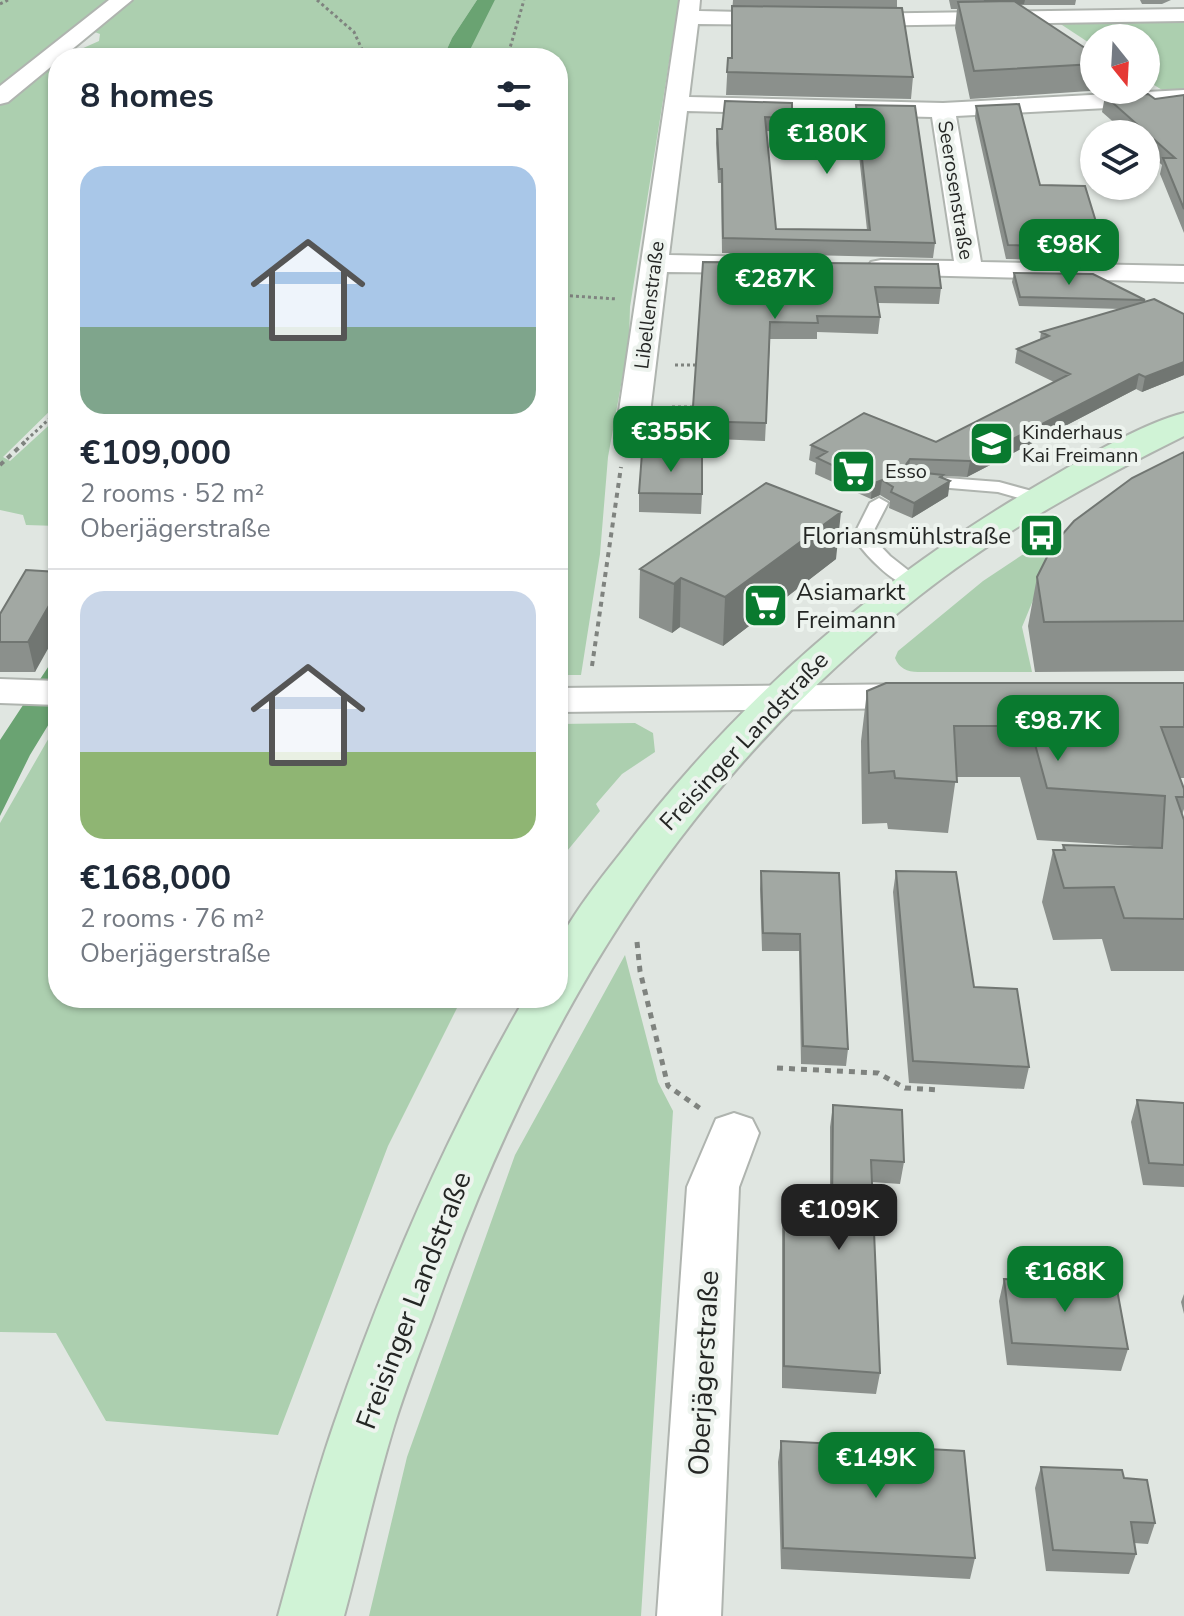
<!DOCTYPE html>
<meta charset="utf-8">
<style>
body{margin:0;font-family:"Nunito Sans",sans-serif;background:#f6f6f7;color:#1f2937;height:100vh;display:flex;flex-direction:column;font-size:30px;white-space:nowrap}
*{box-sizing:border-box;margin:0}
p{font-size:26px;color:#747a83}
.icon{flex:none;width:44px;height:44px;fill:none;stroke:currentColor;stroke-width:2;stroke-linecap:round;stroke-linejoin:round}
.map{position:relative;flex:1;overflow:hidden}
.side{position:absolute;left:48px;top:48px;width:520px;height:960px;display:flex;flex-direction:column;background:#fff;border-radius:32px;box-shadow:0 2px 6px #0004}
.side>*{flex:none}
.needle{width:52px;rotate:162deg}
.tools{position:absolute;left:1080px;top:24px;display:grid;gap:16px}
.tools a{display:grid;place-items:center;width:80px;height:80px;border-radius:50%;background:#fff;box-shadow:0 2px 6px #0004;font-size:40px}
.price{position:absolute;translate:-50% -68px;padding:0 18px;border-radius:16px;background:#097a2f;color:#fff;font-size:26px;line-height:52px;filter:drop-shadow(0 2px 4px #0008)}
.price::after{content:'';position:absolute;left:50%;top:48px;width:24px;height:18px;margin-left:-12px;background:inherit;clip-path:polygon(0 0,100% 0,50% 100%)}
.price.selected{background:#222;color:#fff}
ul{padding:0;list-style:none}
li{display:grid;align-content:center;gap:16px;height:424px;padding:0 32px}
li+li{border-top:2px solid #e0e1e3}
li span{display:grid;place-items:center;height:248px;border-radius:24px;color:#555}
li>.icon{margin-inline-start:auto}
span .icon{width:144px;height:144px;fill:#fffc;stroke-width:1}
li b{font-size:34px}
h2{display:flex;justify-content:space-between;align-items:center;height:96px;padding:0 32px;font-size:34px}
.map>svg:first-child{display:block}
.green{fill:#accfaf}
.water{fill:#6aa372}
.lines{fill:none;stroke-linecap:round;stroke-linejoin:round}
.service-casing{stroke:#afb4af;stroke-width:4}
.minor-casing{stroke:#afb4af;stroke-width:4}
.secondary-casing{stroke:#afb4af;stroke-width:4}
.path-far2{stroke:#7f837f;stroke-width:3;stroke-dasharray:3 3;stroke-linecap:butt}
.path-far1{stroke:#7f837f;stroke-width:4;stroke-dasharray:5 5;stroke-linecap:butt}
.path{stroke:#7f837f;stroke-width:5;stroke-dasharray:6 6;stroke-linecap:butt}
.service{fill:#fff;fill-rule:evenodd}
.minor{fill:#fff;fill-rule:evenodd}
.secondary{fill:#d0f3d6;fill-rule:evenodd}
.wall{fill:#8b908c}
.shaded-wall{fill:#717672}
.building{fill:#a2a8a3;stroke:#717672;stroke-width:2}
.labels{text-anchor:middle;stroke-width:8;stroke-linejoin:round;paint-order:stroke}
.far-street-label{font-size:20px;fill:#242624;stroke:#edf3ee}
.far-poi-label{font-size:20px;fill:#242624;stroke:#edf3ee;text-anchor:start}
.poi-label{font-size:24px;fill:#242624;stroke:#edf3ee;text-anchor:end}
.street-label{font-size:24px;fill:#242624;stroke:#edf3ee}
.near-street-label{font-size:28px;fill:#242624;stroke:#edf3ee}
</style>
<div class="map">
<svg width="1184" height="1616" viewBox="0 0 1184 1616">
<rect width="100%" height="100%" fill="#e0e6e1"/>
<path class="green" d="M 0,0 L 111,0 L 0,88 Z
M 132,0 L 477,0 L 452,38 L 443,58 L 61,58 L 99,41 L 100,34 L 92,31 Z
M 495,0 L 679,0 L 630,307 L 629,341 L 608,457 L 600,554 L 581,675 L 558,675 L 558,58 L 466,58 Z
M 1184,19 L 1184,92 L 1167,93 L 1146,80 L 1146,38 L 1094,38 L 1094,46 L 1059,23 L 1065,20 Z
M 58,60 L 58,403 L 3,457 L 10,461 L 58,417 L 58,526 L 26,525 L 23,515 L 0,510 L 0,106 Z
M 1052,535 L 1085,551 L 1036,593 L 1022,627 L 1032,672 L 918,672 C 907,672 899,668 895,658 L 898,651 L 983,581 Z
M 58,722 L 58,998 L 462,998 L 388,1146 L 278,1435 L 106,1421 L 56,1333 L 0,1332 L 0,823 Z
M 635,723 L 653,733 L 655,752 L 622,774 L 596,804 L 600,811 L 558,862 L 558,724 Z
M 625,955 L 658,1082 L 673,1111 L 641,1616 L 369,1616 L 407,1457 L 515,1155 Z"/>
<path class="water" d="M 477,0 L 495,0 L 466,58 L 443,58 L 452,38 Z
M 58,652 L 58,709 L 30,755 L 0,816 L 0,740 Z"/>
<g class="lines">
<defs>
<path id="service" d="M 920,476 L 999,482 L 1043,494 L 1046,498 L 1037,503 L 998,492 L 914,485 L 911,481 L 914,477 Z
M 879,498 L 888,503 L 871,536 L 890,556 L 918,578 L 920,582 L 918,586 C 897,591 864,553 853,537 L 870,503 Z"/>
<path id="minor" d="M 109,0 L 132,0 L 8,102 L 0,104 L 0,86 Z
M 680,0 L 700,0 L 699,11 L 786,13 L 797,19 L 786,25 L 698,24 L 689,97 L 943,103 L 1184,90 L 1184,104 L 956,116 L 981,262 L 1184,266 L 1184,282 L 871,274 L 867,268 L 871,262 L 881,260 L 954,261 L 932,117 L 687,111 L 669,255 L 759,257 L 769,259 L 773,265 L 769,271 L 759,273 L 667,272 L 647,438 L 642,445 L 631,448 L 620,445 L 615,438 Z
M 1184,9 L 1184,21 L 848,26 L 837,20 L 848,14 Z
M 0,679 L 58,681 L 58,705 L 0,703 Z
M 923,684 L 937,688 L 943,696 L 937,704 L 923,708 L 558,712 L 558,688 Z
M 734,1113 L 752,1119 L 759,1133 L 739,1187 L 721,1616 L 657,1616 L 687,1187 L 716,1119 Z"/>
<path id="secondary" d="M 1184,413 L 1184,436 C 1092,482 1000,532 919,596 C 674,789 534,1029 432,1319 C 419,1354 405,1390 394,1426 C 375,1488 361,1553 344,1616 L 278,1616 C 296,1552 312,1487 334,1424 C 385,1276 447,1133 525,998 L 558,998 C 558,982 553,958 559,944 C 567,921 604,874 620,854 C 738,699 875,580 1043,482 C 1081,460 1143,423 1184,413 Z"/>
</defs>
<use href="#service" class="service-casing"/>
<use href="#minor" class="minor-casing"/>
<use href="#secondary" class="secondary-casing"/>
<path class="path-far2" d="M 317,0 L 354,32 L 366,58
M 0,4 L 8,0
M 507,58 L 524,0
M 558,295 L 617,299
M 675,365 L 698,365
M 672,407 L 695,407
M 22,444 L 58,411"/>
<path class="path-far1" d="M 0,465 L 25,442
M 592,666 L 621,467"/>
<path class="path" d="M 637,942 L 640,971 L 668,1086 L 701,1109
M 777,1068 L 878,1073 L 905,1088 L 940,1090"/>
<use href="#service" class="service"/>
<use href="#minor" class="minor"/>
<use href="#secondary" class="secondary"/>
</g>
<path class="wall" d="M 733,0 L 897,0 L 897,8 L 913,77 L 911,99 L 726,95 L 728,58 L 731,58 L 731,27 Z
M 949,0 L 1076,0 L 1075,5 L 1019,5 L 1094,54 L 1094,90 L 1104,90 L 970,99 L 955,28 L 957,9 L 951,9 Z
M 1140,0 L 1171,0 L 1162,4 L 1142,4 Z
M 1184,95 L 1184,233 L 1160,174 L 1162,165 L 1146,151 L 1146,134 L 1127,134 L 1102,112 L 1105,96 L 1155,99 Z
M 725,101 L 792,118 L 791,132 L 766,131 L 776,229 L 867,230 L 855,118 L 856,105 L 935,243 L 933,258 L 722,253 L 721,183 L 718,183 L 716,143 L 717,129 L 722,129 Z
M 976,106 L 1040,185 L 1104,248 L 1101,261 L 1006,259 L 975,118 Z
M 703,262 L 941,288 L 939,304 L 878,303 L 880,317 L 878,334 L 817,332 L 817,339 L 770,339 L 765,441 L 692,438 Z
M 1014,273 L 1145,300 L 1144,302 L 1184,314 L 1184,375 L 1142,392 L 1136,389 L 967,477 L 943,476 L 948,496 L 912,518 L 889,508 L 890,501 L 880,495 L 871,499 L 815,474 L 816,463 L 809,460 L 811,445 L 936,442 L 1054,382 L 1015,363 L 1017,349 L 1040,339 L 1041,332 L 1121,309 L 1019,306 L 1012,282 Z
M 1184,452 L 1184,671 L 1035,672 L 1028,626 L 1037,577 Z
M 639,493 L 702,494 L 701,514 L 639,512 Z
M 836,559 L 723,646 L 680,627 L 672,633 L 639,618 L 640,569 Z
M 58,572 L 35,672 L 0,672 L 0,614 Z
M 1184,683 L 1184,778 L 1180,778 L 1184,789 L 1184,809 L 1182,815 L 1184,820 L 1184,971 L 1111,971 L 1102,939 L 1053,940 L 1042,902 L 1053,850 L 1062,850 L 1063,845 L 1150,847 L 1037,840 L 1020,777 L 956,777 L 948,833 L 888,829 L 887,823 L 862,824 L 861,741 L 867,691 Z
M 761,871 L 839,873 L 848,1049 L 846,1066 L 801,1064 L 799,951 L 762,951 L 760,889 Z
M 896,871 L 1029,1067 L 1024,1089 L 909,1083 L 893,892 Z
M 1137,1100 L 1184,1103 L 1184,1187 L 1143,1185 L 1131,1122 Z
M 833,1105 L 904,1162 L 900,1184 L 872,1182 L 880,1373 L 876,1394 L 782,1388 L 782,1228 L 784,1206 L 830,1209 L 830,1127 Z
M 1004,1279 L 1128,1349 L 1121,1371 L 1007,1365 L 999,1301 Z
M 1184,1294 L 1184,1314 L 1181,1302 Z
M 781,1441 L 975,1558 L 970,1579 L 781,1569 L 778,1462 Z
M 1041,1467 L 1124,1478 L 1155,1523 L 1148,1544 L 1134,1543 L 1136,1554 L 1129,1574 L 1046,1571 L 1035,1488 Z"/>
<path class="shaded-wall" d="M 984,0 L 1025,0 L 1024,4 L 983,7 Z
M 1184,362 L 1184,375 L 1142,392 L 1145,377 Z
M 1139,374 L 1136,389 L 967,477 L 970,461 Z
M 910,459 L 908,474 L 905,466 Z
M 943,475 L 941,486 L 950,481 L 948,496 L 912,518 L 914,503 Z
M 882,480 L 880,495 L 871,499 L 872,484 Z
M 841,512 L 836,559 L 723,646 L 725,597 Z
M 681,578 L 680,627 L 672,633 L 674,584 Z
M 58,590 L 58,631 L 35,672 L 28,642 Z"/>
<path class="building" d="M 1014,1 L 1094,54 L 1094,64 L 974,71 L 958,2 Z
M 732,6 L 902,8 L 913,77 L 727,72 L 728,58 L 732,58 Z
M 1148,94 L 1155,99 L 1184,95 L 1184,209 L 1163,158 L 1175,158 L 1105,96 Z
M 725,101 L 792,103 L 792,118 L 765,117 L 776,229 L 870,230 L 856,105 L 915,106 L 935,243 L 723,238 L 722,169 L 719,169 L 717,129 L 722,129 Z
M 1019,104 L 1040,185 L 1085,186 L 1104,248 L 1008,245 L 976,106 Z
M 703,262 L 938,264 L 941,288 L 875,287 L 880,317 L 817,316 L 818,323 L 770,322 L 766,423 L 692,421 Z
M 1014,273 L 1093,274 L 1145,300 L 1020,297 Z
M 1154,299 L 1184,314 L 1184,362 L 1145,377 L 1139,374 L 970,461 L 910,459 L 905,466 L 908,471 L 943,475 L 940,477 L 950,481 L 914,503 L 891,492 L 893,487 L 882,480 L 872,484 L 817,458 L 827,452 L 811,445 L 864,413 L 936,442 L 1070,374 L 1017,349 L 1049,336 L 1041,332 Z
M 1184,452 L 1184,621 L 1044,622 L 1037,577 L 1053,545 L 1074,521 L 1132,478 Z
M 642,453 L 702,454 L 702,494 L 639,493 Z
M 766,483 L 841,512 L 725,597 L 681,578 L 674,584 L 640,569 Z
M 26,570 L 58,572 L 58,590 L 28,642 L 0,642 L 0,614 Z
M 886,683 L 1184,683 L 1184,727 L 1161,727 L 1184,789 L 1184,797 L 1176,797 L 1184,820 L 1184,919 L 1124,918 L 1114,887 L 1064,888 L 1053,850 L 1065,850 L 1063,845 L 1162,848 L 1165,796 L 1047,788 L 1030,726 L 954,726 L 957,782 L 895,778 L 894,771 L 869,773 L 867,691 Z
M 761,871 L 839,873 L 848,1049 L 803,1046 L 800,934 L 763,933 Z
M 896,871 L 956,872 L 974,987 L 1017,989 L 1029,1067 L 913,1061 Z
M 1137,1100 L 1184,1103 L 1184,1165 L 1149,1163 Z
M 833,1105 L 902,1110 L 904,1162 L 871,1160 L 880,1373 L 784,1366 L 784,1206 L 832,1209 Z
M 1004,1279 L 1116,1284 L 1128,1349 L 1012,1343 Z
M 781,1441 L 964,1451 L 975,1558 L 783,1548 Z
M 1041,1467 L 1122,1470 L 1124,1478 L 1147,1480 L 1155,1523 L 1131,1522 L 1136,1554 L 1053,1550 Z"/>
<defs>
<symbol id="school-square" viewBox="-11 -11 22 22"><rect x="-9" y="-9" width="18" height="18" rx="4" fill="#097a2f" stroke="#edf3ee"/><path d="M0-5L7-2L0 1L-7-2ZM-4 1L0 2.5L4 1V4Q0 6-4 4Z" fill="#fff"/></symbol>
<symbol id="supermarket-square" viewBox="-11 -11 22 22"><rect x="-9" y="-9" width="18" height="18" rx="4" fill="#097a2f" stroke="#edf3ee"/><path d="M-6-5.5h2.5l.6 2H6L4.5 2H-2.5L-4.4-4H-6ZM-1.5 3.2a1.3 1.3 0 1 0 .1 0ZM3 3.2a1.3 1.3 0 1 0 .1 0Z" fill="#fff"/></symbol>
<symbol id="bus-square" viewBox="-11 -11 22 22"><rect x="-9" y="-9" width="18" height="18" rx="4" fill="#097a2f" stroke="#edf3ee"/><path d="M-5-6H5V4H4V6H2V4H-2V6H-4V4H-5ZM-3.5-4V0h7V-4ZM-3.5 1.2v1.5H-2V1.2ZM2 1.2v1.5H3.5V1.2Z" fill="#fff"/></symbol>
</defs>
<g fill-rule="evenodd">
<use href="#school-square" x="966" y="418" width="51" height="51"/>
<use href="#supermarket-square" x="828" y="446" width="51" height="51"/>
<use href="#bus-square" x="1016" y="510" width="51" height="51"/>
<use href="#supermarket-square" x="740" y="580" width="51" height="51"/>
</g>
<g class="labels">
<g class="far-street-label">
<text transform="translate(956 190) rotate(81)" y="7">Seerosenstraße</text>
<text transform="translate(649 305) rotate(-83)" y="7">Libellenstraße</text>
</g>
<g class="far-poi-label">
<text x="1022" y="439">Kinderhaus<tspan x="1022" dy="23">Kai Freimann</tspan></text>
<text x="885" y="478">Esso</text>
</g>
<g class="poi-label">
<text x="1011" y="544">Floriansmühlstraße</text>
<text x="796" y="600" text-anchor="start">Asiamarkt<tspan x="796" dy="28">Freimann</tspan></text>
</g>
<g class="street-label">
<text transform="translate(744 741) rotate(-47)" y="8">Freisinger Landstraße</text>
</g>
<g class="near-street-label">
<text transform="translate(413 1300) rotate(-69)" y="10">Freisinger Landstraße</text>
<text transform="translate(703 1373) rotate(-87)" y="10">Oberjägerstraße</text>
</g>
</g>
</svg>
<div class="tools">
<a><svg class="needle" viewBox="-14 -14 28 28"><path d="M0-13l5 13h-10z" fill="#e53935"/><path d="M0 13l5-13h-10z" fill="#747a83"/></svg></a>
<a><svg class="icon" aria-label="layers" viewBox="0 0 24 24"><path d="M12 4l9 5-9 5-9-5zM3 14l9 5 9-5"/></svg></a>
</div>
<b class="price" style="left:827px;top:176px">€180K</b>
<b class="price" style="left:1069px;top:287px">€98K</b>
<b class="price" style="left:775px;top:321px">€287K</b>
<b class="price" style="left:671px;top:474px">€355K</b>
<b class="price" style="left:1058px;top:763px">€98.7K</b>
<b class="price selected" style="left:839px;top:1252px">€109K</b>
<b class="price" style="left:1065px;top:1314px">€168K</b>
<b class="price" style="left:876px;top:1500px">€149K</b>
<section class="side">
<h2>8 homes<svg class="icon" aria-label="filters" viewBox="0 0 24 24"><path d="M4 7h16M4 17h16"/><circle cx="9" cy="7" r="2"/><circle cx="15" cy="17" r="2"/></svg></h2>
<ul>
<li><span style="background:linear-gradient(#a9c7e8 65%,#7fa58c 0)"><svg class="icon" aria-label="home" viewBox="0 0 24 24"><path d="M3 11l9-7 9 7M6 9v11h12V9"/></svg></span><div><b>€109,000</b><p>2 rooms · 52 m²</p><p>Oberjägerstraße</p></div></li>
<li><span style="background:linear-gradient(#c9d6e8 65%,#8fb573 0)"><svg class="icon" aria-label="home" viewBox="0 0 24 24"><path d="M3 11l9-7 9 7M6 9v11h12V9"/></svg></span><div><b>€168,000</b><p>2 rooms · 76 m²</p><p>Oberjägerstraße</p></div></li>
</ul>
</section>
</div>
